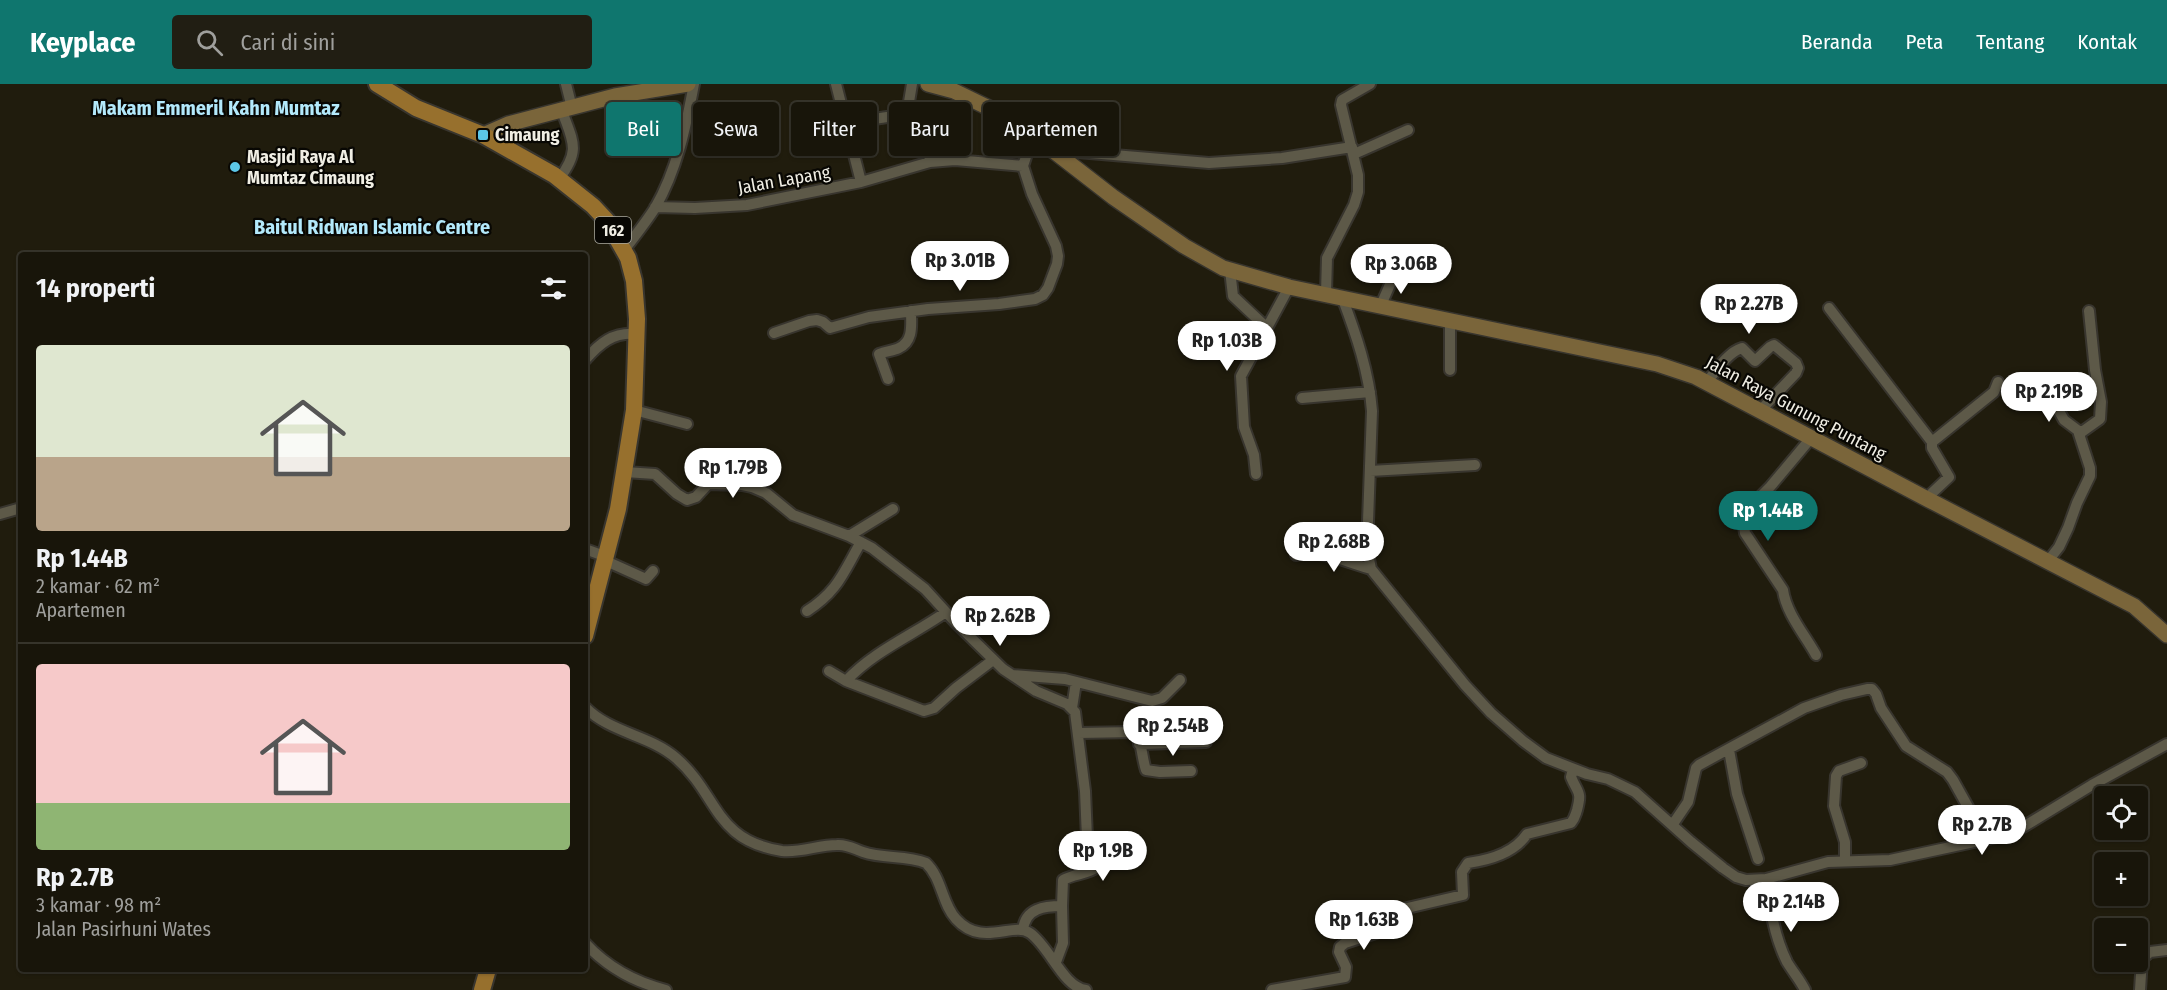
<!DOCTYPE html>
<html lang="id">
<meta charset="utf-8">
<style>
body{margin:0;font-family:"Fira Sans Condensed",sans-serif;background:#211e13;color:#f1f3f6;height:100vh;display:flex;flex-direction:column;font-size:22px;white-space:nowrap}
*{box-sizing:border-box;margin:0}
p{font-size:20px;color:#9f9f9c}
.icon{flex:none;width:33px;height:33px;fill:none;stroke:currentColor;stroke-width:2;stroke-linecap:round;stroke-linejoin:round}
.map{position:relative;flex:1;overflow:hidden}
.details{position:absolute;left:18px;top:168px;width:570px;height:720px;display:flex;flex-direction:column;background:#18150a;border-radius:6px;box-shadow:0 2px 4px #0004,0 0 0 2px #36342b}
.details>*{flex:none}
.guide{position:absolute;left:606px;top:18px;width:570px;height:54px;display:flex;gap:12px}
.buttons{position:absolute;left:2094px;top:702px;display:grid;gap:12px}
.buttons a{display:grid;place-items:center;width:54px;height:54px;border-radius:6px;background:#18150a;box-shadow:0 2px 4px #0004,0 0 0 2px #36342b;font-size:30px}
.price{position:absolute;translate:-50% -51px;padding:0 14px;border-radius:21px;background:#fff;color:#222;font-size:20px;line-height:39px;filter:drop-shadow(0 2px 3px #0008)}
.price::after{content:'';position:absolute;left:50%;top:36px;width:18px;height:14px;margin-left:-9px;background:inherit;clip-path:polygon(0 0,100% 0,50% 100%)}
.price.active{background:#0f766e;color:#fff}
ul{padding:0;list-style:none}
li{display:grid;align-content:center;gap:12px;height:318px;padding:0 18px}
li+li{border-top:2px solid #36342b}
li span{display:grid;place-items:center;height:186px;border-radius:6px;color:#555}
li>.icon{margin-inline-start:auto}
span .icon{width:108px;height:108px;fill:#fffc;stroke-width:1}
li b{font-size:26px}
h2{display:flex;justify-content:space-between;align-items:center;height:72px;padding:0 18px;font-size:26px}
.pill{padding:0 21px;border-radius:6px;background:#18150a;box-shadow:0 2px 4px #0004,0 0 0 2px #36342b;font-size:21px;line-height:54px}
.pill.active{background:#0f766e;color:#fff}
header{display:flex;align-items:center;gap:36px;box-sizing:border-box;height:84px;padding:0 30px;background:#0f766e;color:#fff}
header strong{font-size:28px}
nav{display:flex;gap:33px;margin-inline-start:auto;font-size:21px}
.search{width:420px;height:54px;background:#211e13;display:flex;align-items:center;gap:15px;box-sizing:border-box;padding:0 21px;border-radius:6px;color:#9f9f9c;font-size:22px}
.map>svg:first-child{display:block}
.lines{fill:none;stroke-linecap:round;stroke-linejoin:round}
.street-casing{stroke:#38352e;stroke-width:14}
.secondary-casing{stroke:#38352e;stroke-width:18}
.primary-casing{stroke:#38352e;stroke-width:20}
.street{stroke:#5d5948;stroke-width:10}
.secondary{stroke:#7a653a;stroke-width:15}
.primary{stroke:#97702d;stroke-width:16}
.poi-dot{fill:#5cc7e8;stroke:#080703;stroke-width:2}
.labels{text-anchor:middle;stroke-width:4.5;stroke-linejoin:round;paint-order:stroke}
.shield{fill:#080703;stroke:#aaa9a0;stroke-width:1.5}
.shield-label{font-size:16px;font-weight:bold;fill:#f0eee4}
.poi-label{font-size:18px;font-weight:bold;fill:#f0eee4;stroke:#080703;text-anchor:start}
.street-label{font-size:18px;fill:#f0eee4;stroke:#080703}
.neighbourhood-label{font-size:20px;font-weight:bold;fill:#b3e9fb;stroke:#080703}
</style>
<header>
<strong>Keyplace</strong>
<div class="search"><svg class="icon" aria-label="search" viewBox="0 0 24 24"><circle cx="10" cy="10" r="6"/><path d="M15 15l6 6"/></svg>Cari di sini</div>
<nav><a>Beranda</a><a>Peta</a><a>Tentang</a><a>Kontak</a></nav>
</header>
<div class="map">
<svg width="2167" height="906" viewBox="0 0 2167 906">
<rect width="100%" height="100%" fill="#201c0d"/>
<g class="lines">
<defs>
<path id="street" d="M 566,0 L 572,24
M 836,0 L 861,98
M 623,11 L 624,54
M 925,37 L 930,78
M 854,38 L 907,30 L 912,0
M 1054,66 L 1209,79 L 1282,74 L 1352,63
M 1354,70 L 1408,46
M 559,95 C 581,66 573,58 562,27
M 655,123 L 695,124 L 747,121 L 861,98 L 930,78 L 955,76 L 1023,82
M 625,165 C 635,152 646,138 655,124 C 677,86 686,42 694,0
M 1230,186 L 1233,212 L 1267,244
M 1326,209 L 1327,174 L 1354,121 L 1358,108 L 1358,91 L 1341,21 L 1342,16 L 1370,0
M 1342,213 C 1356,250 1369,288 1372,327 L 1367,465 L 1371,485 L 1465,601 L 1491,629 L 1523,657 L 1546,674 L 1587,690 L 1608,695 L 1635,708 L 1691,758 L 1723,784 L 1736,793 L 1746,796 L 1766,795 L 1828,778 L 1890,776 L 2002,752 L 2023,743 L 2092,701 L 2167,660
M 1381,221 L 1395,189
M 1829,224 L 1932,358
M 1450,236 L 1450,286
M 774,249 L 809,237 L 817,236 L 823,238 L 830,244 L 869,233 L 928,225 L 999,220 L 1035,215 L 1043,211 L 1048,204 L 1057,180 L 1058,172 L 1056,162 L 1032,110 L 1023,82 L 1033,51
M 585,276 C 600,259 613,248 636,250
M 888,295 L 879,270 C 886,267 893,267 899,264 C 914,257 911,240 911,227
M 1707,298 C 1716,287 1728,268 1742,264 L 1755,277 L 1770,263 L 1774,261 L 1796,279 L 1798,284 L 1796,289 L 1760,327
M 2046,304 L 2064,336 L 2080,348
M 1302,314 L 1370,308
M 634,326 L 687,340
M 1811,354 L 1770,403 L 1745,428 L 1743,436 L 1745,449 L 1783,506 C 1786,529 1805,551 1816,571
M 1370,387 L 1475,381
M 625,388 L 655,390 L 677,410 L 687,416 L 696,413 L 708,400 L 742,401 L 752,403 L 766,409 L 793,431 L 849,452 L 872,464 L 925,505 L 956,539 L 1003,585 L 1036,607 L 1067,620 L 1075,628 L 1085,707 L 1087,754 L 1088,766 L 1097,783 C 1089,790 1073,790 1063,796 L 1062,822 C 1045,822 1025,824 1023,846
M 1256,390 L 1254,371 L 1244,343 L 1241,292 L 1289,203
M 1929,416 L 1932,409 L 1949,393 L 1932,364 L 1932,358 L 1994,308 L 1998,298
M 0,430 L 21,424
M 849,452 L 893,425
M 585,465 L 607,473
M 1296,471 C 1314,463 1352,480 1371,485
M 606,477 L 646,495 L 653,487
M 2048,477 L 2059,463 L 2068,444 L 2077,419 L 2090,392 L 2090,384 L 2079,350 L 2100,335 L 2101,318 L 2095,286 L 2089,227
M 807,527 C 838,507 843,489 861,458
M 829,587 L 846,597 L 924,627 L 934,624 L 956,604 L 993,576
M 1012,591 L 1065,595 L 1152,617 L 1162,614 L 1180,596
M 846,597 C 874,567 913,551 946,528
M 585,623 C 610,649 650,651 676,674 C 719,711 713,756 782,767 C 801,769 818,761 837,761 C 847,760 854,765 863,768 C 883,775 906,771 926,779 C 942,794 942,820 956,835 C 982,864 1013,837 1030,849 C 1050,863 1063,903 1086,906
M 1072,624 L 1076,598
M 1078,649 L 1136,648 C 1141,653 1142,675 1146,686 L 1160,688 L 1191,687
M 1139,660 L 1206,658
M 1729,666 L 1737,710 L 1758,775
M 1673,740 L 1688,718 L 1696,684 L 1699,681 L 1804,624 L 1841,611 L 1867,605 L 1872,605 L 1876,610 L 1881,624 L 1906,662 L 1947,688 L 1953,696 L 1968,723 L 1982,757
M 1845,777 L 1845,758 L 1834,722 L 1836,692 L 1839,687 L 1861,679
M 1766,795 C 1770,823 1774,852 1787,878 C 1793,888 1800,896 1805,906
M 585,859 C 608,884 634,898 666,906
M 1056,878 L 1063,859 L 1062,822
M 1272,906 L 1345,893 L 1346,883 L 1339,868 L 1340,863 L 1345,859 L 1403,840 L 1403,825 L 1463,811 L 1462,788 L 1468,779 C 1490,776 1515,768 1527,750 L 1571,739 C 1575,734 1575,732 1577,726 C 1582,707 1578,710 1571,693 L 1573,685
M 2140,906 L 2142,875 L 2150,868 L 2167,866"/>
<path id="secondary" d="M 928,0 L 954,7 L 989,24 L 1033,51 L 1113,113 L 1184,162 L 1223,184 L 1289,203 L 1657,280 L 1696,293 L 1929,416 L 2134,522 L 2167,551
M 483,51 L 508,40 L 615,12 L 688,0"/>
<path id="primary" d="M 377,0 L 416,24 L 483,51 L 554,91 L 593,122 L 607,137 L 628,174 L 634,197 L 637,235 L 634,326 L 618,425 L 585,552
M 482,906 L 488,885"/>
</defs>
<use href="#street" class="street-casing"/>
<use href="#secondary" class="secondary-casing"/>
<use href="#primary" class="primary-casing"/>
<use href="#street" class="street"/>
<use href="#secondary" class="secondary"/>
<use href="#primary" class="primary"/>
</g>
<g class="poi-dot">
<rect x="477" y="45" width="12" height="12" rx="3"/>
<circle cx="235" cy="83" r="6"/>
</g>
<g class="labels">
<rect class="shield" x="595" y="133" width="36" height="26" rx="4.5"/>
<g class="shield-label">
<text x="613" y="152">162</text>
</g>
<g class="poi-label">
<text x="495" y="57">Cimaung</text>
<text x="247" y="79">Masjid Raya Al<tspan x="247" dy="21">Mumtaz Cimaung</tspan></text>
</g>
<g class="street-label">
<text transform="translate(784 96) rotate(-10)" y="6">Jalan Lapang</text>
<text transform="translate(1796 324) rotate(28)" y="6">Jalan Raya Gunung Puntang</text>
</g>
<g class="neighbourhood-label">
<text x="216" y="31">Makam Emmeril Kahn Mumtaz</text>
<text x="372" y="150">Baitul Ridwan Islamic Centre</text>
</g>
</g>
</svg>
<div class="buttons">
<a><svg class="icon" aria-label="locate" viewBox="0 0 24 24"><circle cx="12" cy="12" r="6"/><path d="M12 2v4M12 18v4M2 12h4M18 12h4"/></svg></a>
<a>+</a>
<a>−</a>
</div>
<b class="price" style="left:960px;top:208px">Rp 3.01B</b>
<b class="price" style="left:1401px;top:211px">Rp 3.06B</b>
<b class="price" style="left:1749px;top:251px">Rp 2.27B</b>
<b class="price" style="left:1227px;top:288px">Rp 1.03B</b>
<b class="price" style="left:2049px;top:339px">Rp 2.19B</b>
<b class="price" style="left:733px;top:415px">Rp 1.79B</b>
<b class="price active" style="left:1768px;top:458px">Rp 1.44B</b>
<b class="price" style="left:1334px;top:489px">Rp 2.68B</b>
<b class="price" style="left:1000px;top:563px">Rp 2.62B</b>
<b class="price" style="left:1173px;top:673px">Rp 2.54B</b>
<b class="price" style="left:1982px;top:772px">Rp 2.7B</b>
<b class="price" style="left:1103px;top:798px">Rp 1.9B</b>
<b class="price" style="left:1791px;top:849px">Rp 2.14B</b>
<b class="price" style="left:1364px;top:867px">Rp 1.63B</b>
<div class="guide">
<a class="pill active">Beli</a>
<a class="pill">Sewa</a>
<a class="pill">Filter</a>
<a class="pill">Baru</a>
<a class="pill">Apartemen</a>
</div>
<section class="details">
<h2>14 properti<svg class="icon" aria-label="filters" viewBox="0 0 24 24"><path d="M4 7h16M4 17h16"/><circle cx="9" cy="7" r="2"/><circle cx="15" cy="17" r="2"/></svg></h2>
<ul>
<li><span style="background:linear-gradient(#dfe7d0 60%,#b9a48a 0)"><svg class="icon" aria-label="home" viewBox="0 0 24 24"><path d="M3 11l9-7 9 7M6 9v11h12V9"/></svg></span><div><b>Rp 1.44B</b><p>2 kamar · 62 m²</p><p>Apartemen</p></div></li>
<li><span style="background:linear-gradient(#f6c9c9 75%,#8fb573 0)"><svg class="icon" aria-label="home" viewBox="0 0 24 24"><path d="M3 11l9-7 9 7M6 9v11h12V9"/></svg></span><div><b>Rp 2.7B</b><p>3 kamar · 98 m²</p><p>Jalan Pasirhuni Wates</p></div></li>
</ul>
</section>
</div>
